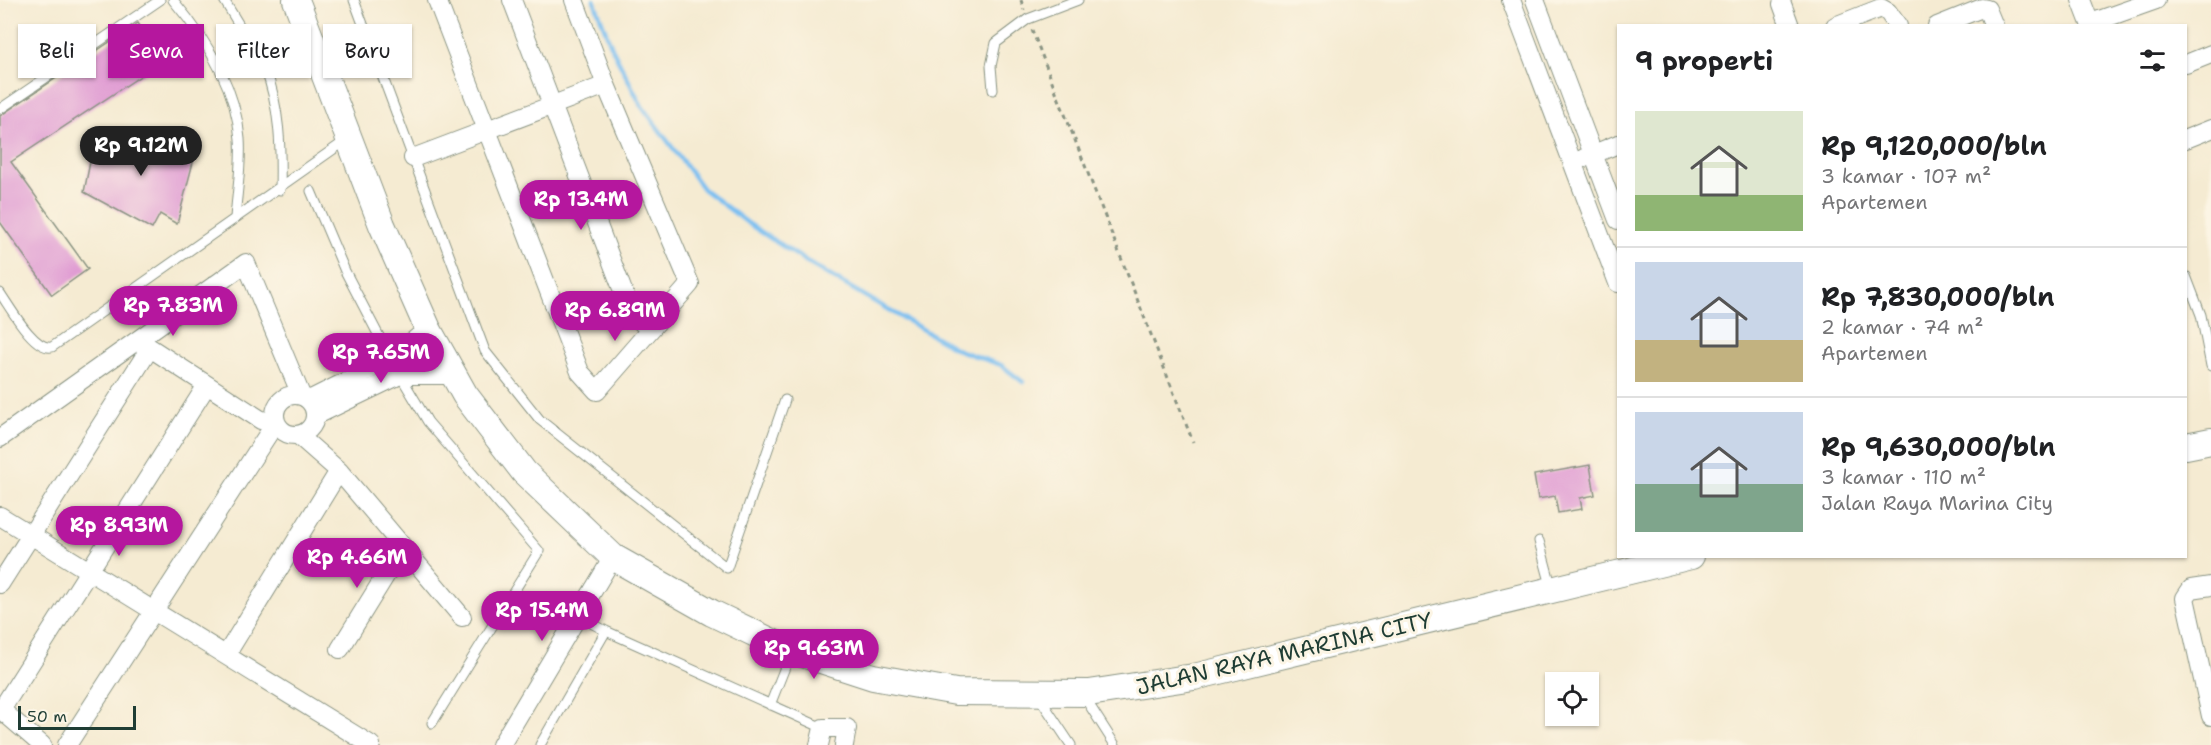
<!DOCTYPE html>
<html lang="id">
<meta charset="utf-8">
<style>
body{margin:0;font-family:"Shantell Sans",sans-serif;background:#f6f6f6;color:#202124;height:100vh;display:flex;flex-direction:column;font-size:22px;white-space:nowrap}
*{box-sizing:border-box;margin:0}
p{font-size:20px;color:#757577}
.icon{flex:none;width:33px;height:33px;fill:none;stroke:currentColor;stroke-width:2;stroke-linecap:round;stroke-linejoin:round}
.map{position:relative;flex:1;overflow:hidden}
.panel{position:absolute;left:1617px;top:24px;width:570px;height:534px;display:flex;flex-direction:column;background:#fff;border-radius:0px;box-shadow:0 2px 4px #0004}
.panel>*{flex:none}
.guide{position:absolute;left:18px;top:24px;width:570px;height:54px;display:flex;gap:12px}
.tools{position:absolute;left:1545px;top:672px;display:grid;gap:12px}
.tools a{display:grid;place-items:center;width:54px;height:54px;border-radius:0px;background:#fff;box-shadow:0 2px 4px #0004;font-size:30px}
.scale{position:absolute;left:18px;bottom:15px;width:118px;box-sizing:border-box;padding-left:6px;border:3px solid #1f3d34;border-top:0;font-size:16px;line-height:21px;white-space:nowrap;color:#1f3d34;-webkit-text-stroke:4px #fcf5e5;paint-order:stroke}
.price{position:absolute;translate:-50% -51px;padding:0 14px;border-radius:21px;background:#b5179e;color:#fff;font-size:20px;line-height:39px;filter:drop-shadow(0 2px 3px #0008)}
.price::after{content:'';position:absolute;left:50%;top:36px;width:18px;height:14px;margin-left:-9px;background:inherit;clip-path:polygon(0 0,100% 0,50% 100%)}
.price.current{background:#222;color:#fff}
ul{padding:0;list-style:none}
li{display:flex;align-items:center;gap:18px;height:150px;padding:0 18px}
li+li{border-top:2px solid #e0e0e0}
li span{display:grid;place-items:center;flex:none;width:168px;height:120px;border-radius:0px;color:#555}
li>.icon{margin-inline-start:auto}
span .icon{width:72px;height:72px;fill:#fffc;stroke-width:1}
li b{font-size:26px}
h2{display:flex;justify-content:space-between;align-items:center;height:72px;padding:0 18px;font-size:26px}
.chip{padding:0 21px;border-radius:0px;background:#fff;box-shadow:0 2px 4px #0004;font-size:21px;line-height:54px}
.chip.current{background:#b5179e;color:#fff}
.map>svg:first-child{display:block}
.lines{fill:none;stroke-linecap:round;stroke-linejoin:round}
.stream{stroke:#7abff1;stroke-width:4.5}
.building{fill:#e09cd3}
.service-casing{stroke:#8a9483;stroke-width:11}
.minor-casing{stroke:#8a9483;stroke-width:20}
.secondary-casing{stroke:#8a9483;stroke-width:28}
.path{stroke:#8a9483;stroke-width:3;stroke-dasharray:4.5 4.5;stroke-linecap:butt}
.service{stroke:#fff;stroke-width:9}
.minor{stroke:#fff;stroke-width:18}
.secondary{stroke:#fff;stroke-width:26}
.labels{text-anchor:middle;stroke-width:6;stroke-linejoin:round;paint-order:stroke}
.street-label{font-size:22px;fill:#1f3d34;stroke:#fcf5e5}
</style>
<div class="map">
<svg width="2211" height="745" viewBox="0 0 2211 745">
<rect width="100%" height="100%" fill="#fcf5e5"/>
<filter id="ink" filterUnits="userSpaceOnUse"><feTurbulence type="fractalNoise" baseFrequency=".0167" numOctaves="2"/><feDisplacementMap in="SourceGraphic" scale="12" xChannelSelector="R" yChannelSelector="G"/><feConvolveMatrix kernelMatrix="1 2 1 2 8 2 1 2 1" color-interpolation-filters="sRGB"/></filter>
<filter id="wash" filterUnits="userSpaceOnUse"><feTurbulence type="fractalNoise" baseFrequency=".008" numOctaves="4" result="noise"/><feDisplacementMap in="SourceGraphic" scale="24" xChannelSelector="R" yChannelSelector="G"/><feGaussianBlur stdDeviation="1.35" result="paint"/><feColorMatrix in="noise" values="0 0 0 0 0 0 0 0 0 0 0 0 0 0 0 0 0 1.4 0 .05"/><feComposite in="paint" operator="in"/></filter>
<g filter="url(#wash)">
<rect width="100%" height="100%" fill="#f5ebd2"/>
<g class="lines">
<path class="stream" d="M 594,0 L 612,48 L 641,105 L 703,189 L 749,224 L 813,266 L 958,350 L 1001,365 L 1023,382"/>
</g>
<g id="blocks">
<path class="building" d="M 138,23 L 163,61 L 11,162 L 88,269 L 52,295 L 0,222 L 0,116 Z
M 171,133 L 173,150 L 197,147 L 177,224 L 160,214 L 152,229 L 84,192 L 94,142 Z
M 1590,465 L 1595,495 L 1580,498 L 1582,509 L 1558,513 L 1555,496 L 1538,499 L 1534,475 Z"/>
</g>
</g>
<g filter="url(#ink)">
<use href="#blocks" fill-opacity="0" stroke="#8a9483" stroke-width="1.5"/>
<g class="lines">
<defs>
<path id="service" d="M 173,0 C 206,39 236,87 240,139 C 242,165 237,192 235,218
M 224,0 L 265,68 C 280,107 281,148 280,190
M 354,0 L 485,351 L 540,420 L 727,568 L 785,400
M 216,61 L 248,40
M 993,90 L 991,66 L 996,43 L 1028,19 L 1078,0
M 0,109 L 160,0
M 311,191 L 345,271 L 392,361
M 2186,276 L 2201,315 L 2211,366
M 0,293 C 10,307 34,351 52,347 L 348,139
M 400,375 L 428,422 L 539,551 L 432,723
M 1539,541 L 1552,589
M 578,616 L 606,631
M 1083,695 L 1115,745
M 1039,697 L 1071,745
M 770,705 L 791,652
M 540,745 L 606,631 L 823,728"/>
<path id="minor" d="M 437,0 L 580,372 L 597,391 L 690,284 L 606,85 L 574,0
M 512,0 L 631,312 L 650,330
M 1511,0 L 1618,283
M 1535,0 L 1618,220
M 2081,0 L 2091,26
M 1782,4 L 1790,26
M 2091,23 L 2156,0
M 1835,26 L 1881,8 L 1888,12 L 1898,26
M 1937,26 L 1982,8 L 1987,9 L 1994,26
M 2186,64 L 2211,54
M 2186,139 L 2211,129
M 413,158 L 606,85
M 1584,158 L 1618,144
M275 415a20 20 0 1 1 40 0a20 20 0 1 1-40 0Z
M 309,400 L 391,359 L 428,329
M 315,416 L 400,375 L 453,375
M 298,435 L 339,471 L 462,617
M 0,438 L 246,263 L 301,395
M 0,516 L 371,745
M 0,584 L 150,348
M 2211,586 L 2191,589 L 2185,598 L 2211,716
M 340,649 L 403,547
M 226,655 L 339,471
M 0,709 L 42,745
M 1,710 L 207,385
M 67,745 L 276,422 L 261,420 L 138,340
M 501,745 L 613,557
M 819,745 L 823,728 L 847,728 L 844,745"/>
<path id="secondary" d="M 296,0 L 382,225 L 428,329 L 465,395 L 524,472 L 613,557 L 712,613 L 787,649 L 873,677 L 956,692 L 1089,693 L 1194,677 L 1691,556
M 2186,446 L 2211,441"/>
</defs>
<use href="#service" class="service-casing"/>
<use href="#minor" class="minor-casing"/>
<use href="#secondary" class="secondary-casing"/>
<path class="path" d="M 1021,0 L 1024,10
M 1032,30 L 1193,442"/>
<use href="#service" class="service"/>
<use href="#minor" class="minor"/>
<use href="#secondary" class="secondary"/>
</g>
</g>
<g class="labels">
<g class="street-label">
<text transform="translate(1284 653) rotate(-13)" y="8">JALAN RAYA MARINA CITY</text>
</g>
</g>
</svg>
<div class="tools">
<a><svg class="icon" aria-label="locate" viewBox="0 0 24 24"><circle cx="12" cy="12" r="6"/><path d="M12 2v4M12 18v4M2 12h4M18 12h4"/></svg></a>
</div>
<div class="scale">50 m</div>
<b class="price current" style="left:141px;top:177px">Rp 9.12M</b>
<b class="price" style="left:581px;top:231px">Rp 13.4M</b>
<b class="price" style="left:173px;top:337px">Rp 7.83M</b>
<b class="price" style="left:615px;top:342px">Rp 6.89M</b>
<b class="price" style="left:381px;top:384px">Rp 7.65M</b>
<b class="price" style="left:119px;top:557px">Rp 8.93M</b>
<b class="price" style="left:357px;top:589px">Rp 4.66M</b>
<b class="price" style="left:542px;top:642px">Rp 15.4M</b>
<b class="price" style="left:814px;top:680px">Rp 9.63M</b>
<div class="guide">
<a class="chip">Beli</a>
<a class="chip current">Sewa</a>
<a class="chip">Filter</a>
<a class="chip">Baru</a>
</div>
<section class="panel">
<h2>9 properti<svg class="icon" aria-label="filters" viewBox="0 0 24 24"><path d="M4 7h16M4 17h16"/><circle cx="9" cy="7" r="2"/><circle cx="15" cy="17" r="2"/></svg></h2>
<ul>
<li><span style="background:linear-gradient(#dfe7d0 70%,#8fb573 0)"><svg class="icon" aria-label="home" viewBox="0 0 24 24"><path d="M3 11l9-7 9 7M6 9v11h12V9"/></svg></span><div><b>Rp 9,120,000/bln</b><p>3 kamar · 107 m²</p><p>Apartemen</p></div></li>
<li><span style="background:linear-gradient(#c9d6e8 65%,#c2b280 0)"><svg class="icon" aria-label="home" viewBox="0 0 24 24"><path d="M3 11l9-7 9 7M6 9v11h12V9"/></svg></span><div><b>Rp 7,830,000/bln</b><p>2 kamar · 74 m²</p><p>Apartemen</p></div></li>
<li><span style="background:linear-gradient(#c9d6e8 60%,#7fa58c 0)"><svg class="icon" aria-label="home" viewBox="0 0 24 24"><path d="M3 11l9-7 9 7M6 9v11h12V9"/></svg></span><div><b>Rp 9,630,000/bln</b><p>3 kamar · 110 m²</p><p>Jalan Raya Marina City</p></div></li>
</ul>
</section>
</div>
